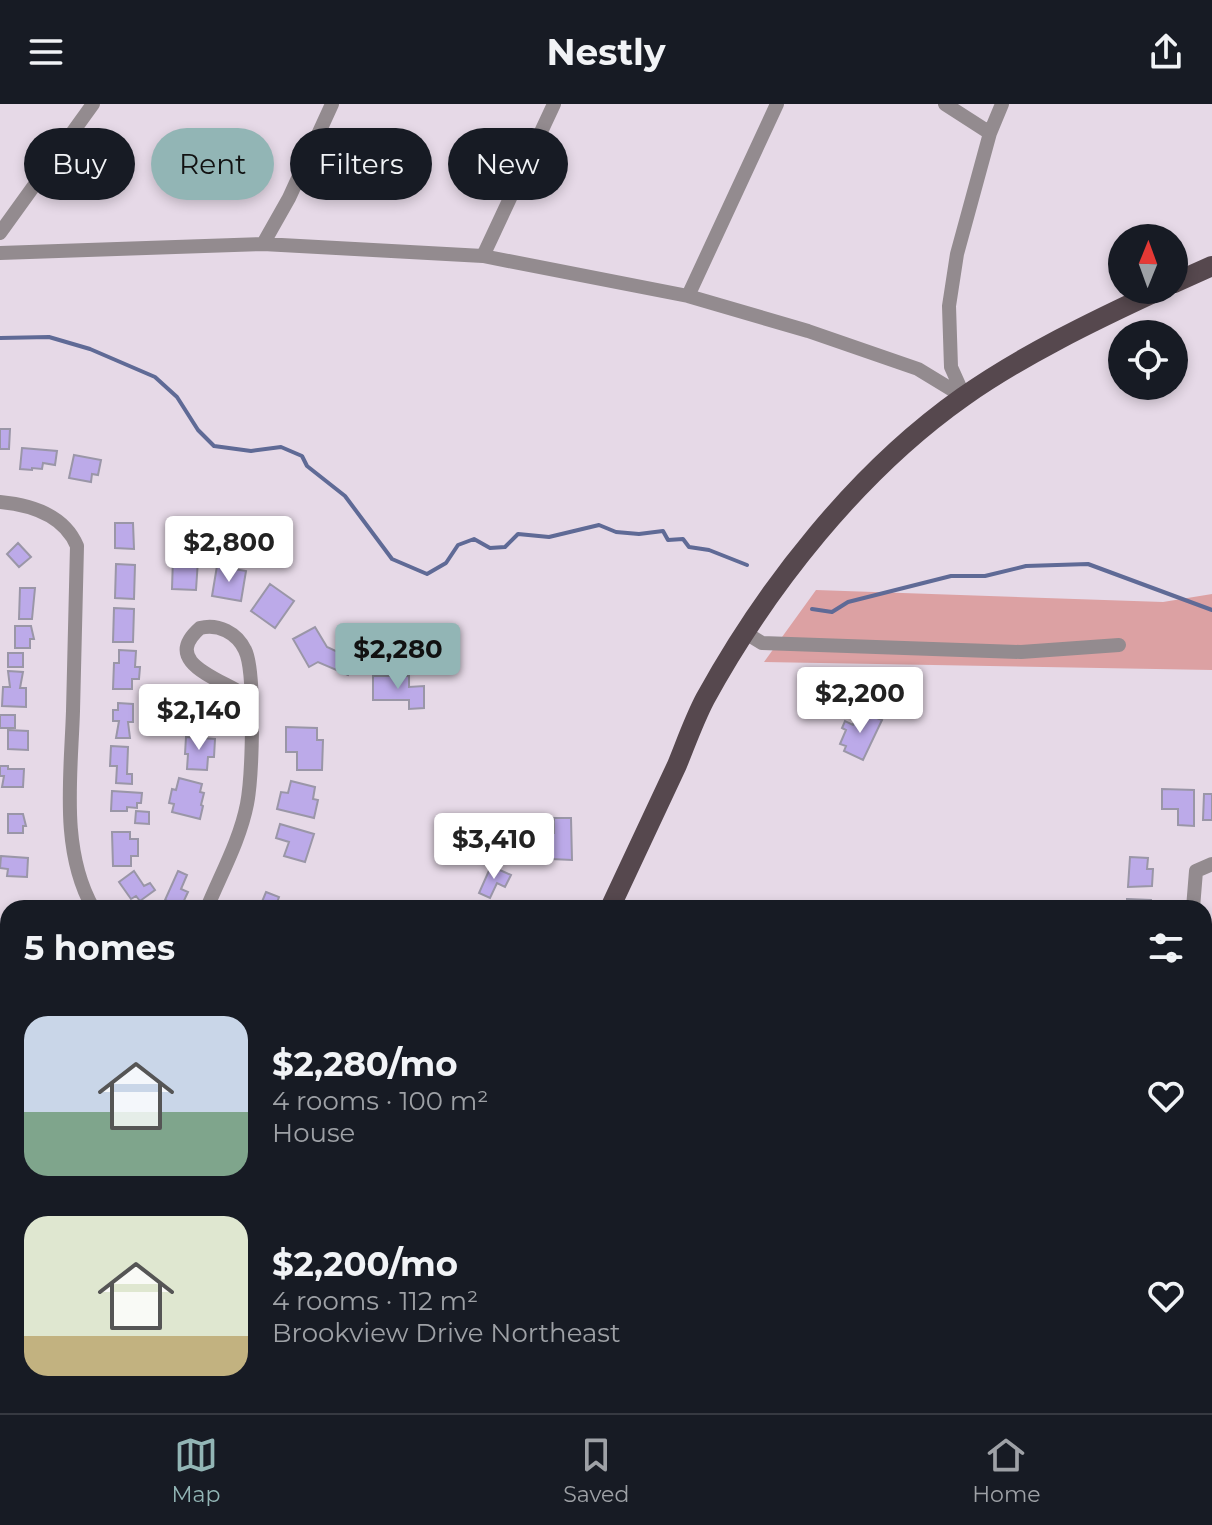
<!DOCTYPE html>
<meta charset="utf-8">
<style>
body{margin:0;font-family:Montserrat,sans-serif;background:#242831;color:#f1f3f6;height:100vh;display:flex;flex-direction:column;font-size:30px;white-space:nowrap}
*{box-sizing:border-box;margin:0}
p{font-size:26px;color:#9ea1a6}
.icon{flex:none;width:44px;height:44px;fill:none;stroke:currentColor;stroke-width:2;stroke-linecap:round;stroke-linejoin:round}
.map{position:relative;flex:1;overflow:hidden}
.drawer{position:absolute;left:0px;top:796px;width:1212px;height:514px;display:flex;flex-direction:column;background:#171b24;border-radius:24px 24px 0 0;box-shadow:0 4px 12px #0003}
.drawer>*{flex:none}
.guide{position:absolute;left:24px;top:24px;width:800px;height:72px;display:flex;gap:16px}
.needle{width:52px;rotate:1deg}
.controls{position:absolute;left:1108px;top:120px;display:grid;gap:16px}
.controls a{display:grid;place-items:center;width:80px;height:80px;border-radius:50%;background:#171b24;box-shadow:0 4px 12px #0003;font-size:40px}
.price{position:absolute;translate:-50% -68px;padding:0 18px;border-radius:8px;background:#fff;color:#222;font-size:26px;line-height:52px;filter:drop-shadow(0 2px 4px #0008)}
.price::after{content:'';position:absolute;left:50%;top:48px;width:24px;height:18px;margin-left:-12px;background:inherit;clip-path:polygon(0 0,100% 0,50% 100%)}
.price.on{background:#92b5b5;color:#111}
ul{padding:0;list-style:none}
li{display:flex;align-items:center;gap:24px;height:200px;padding:0 24px}
li span{display:grid;place-items:center;flex:none;width:224px;height:160px;border-radius:24px;color:#555}
li>.icon{margin-inline-start:auto}
span .icon{width:96px;height:96px;fill:#fffc;stroke-width:1}
li b{font-size:34px}
h2{display:flex;justify-content:space-between;align-items:center;height:96px;padding:0 24px;font-size:34px}
.pill{padding:0 28px;border-radius:36px;background:#171b24;box-shadow:0 4px 12px #0003;font-size:28px;line-height:72px}
.pill.on{background:#92b5b5;color:#111}
header{display:flex;justify-content:space-between;align-items:center;height:104px;padding:0 24px;background:#171b24;font-size:36px;font-weight:700}
.menu{display:flex;justify-content:space-around;align-items:center;height:112px;border-top:2px solid #363941;background:#171b24;font-size:22px;color:#9ea1a6}
.menu a{display:grid;justify-items:center;gap:4px}
.menu .on{color:#92b5b5}
.map>svg:first-child{display:block}
.green{fill:#dca1a3}
.lines{fill:none;stroke-linecap:round;stroke-linejoin:round}
.stream{stroke:#5f6a96;stroke-width:4}
.building{fill:#bcaae9;stroke:#9a96a7;stroke-width:2}
.street{stroke:#938b8f;stroke-width:14}
.secondary{stroke:#6f6469;stroke-width:20}
.primary{stroke:#56484e;stroke-width:20}
</style>
<header><svg class="icon" aria-label="menu" viewBox="0 0 24 24"><path d="M4 6h16M4 12h16M4 18h16"/></svg>Nestly<svg class="icon" aria-label="share" viewBox="0 0 24 24"><path d="M12 15V3M7 8l5-5 5 5M5 13v7h14v-7"/></svg></header>
<div class="map">
<svg width="1212" height="1309" viewBox="0 0 1212 1309">
<rect width="100%" height="100%" fill="#e6d9e7"/>
<path class="green" d="M 816,486 L 1163,498 L 1212,490 L 1212,566 L 764,558 Z"/>
<g class="lines">
<path class="stream" d="M 0,234 L 49,233 L 90,245 L 155,273 L 177,293 L 198,326 L 214,342 L 251,347 L 281,343 L 302,352 L 307,362 L 345,392 L 392,455 L 427,470 L 446,459 L 458,441 L 474,435 L 490,444 L 505,443 L 518,430 L 549,433 L 599,421 L 616,428 L 639,430 L 663,427 L 668,436 L 683,435 L 689,443 L 709,446 L 747,461
M 812,505 L 832,508 L 848,498 L 951,472 L 985,472 L 1026,462 L 1088,460 L 1212,506"/>
</g>
<path class="building" d="M 0,325 L 10,325 L 9,345 L 0,345 Z
M 22,344 L 57,347 L 55,361 L 43,359 L 42,365 L 32,364 L 32,366 L 20,365 Z
M 74,351 L 101,356 L 98,371 L 92,370 L 91,378 L 69,374 Z
M 115,419 L 133,419 L 134,445 L 115,444 Z
M 18,439 L 31,453 L 19,463 L 7,450 Z
M 173,454 L 198,456 L 196,486 L 172,485 Z
M 116,460 L 135,461 L 134,495 L 115,494 Z
M 217,462 L 246,467 L 241,497 L 212,492 Z
M 270,480 L 294,497 L 275,524 L 251,507 Z
M 20,484 L 35,484 L 32,515 L 19,515 Z
M 114,504 L 134,505 L 133,538 L 113,538 Z
M 15,522 L 31,522 L 34,535 L 30,535 L 30,544 L 15,544 Z
M 315,523 L 327,543 L 355,556 L 348,571 L 318,558 L 309,563 L 293,535 Z
M 119,546 L 136,547 L 135,563 L 140,563 L 139,575 L 132,575 L 132,585 L 113,585 L 114,559 L 119,559 Z
M 8,549 L 23,549 L 23,563 L 8,563 Z
M 8,567 L 23,568 L 20,584 L 26,584 L 26,603 L 2,602 L 3,583 L 10,583 Z
M 373,572 L 409,572 L 409,583 L 424,582 L 424,604 L 409,605 L 409,596 L 373,596 Z
M 175,583 L 195,583 L 195,608 L 202,608 L 202,623 L 168,623 L 168,609 L 175,609 Z
M 118,599 L 133,600 L 133,618 L 128,618 L 130,634 L 116,634 L 119,617 L 113,617 L 113,606 L 118,606 Z
M 859,607 L 882,616 L 863,656 L 844,647 L 846,642 L 840,640 L 846,626 L 842,624 L 845,617 L 853,621 Z
M 0,611 L 15,611 L 15,624 L 0,624 Z
M 286,623 L 317,624 L 317,636 L 323,636 L 322,666 L 297,666 L 297,648 L 286,648 Z
M 8,626 L 28,627 L 28,646 L 8,645 Z
M 186,633 L 215,635 L 214,653 L 208,653 L 207,666 L 187,665 L 188,650 L 185,650 Z
M 111,642 L 128,643 L 127,670 L 132,670 L 132,680 L 116,679 L 117,662 L 110,662 Z
M 0,662 L 8,662 L 8,665 L 24,665 L 23,683 L 2,683 L 4,672 L 0,672 Z
M 179,674 L 202,680 L 200,688 L 204,689 L 201,701 L 203,702 L 200,715 L 172,708 L 174,700 L 169,699 L 172,685 L 176,686 Z
M 291,677 L 315,683 L 313,695 L 318,696 L 314,714 L 277,705 L 281,688 L 288,689 Z
M 1162,685 L 1194,686 L 1194,722 L 1178,721 L 1178,705 L 1162,705 Z
M 112,687 L 142,689 L 141,699 L 137,699 L 137,704 L 127,703 L 127,707 L 111,707 Z
M 1204,690 L 1212,690 L 1212,716 L 1203,716 Z
M 136,707 L 149,708 L 149,720 L 135,719 Z
M 8,710 L 23,710 L 26,722 L 23,722 L 23,729 L 8,729 Z
M 554,714 L 571,714 L 572,756 L 551,755 L 551,750 L 544,749 L 544,742 L 535,742 L 535,728 L 554,729 Z
M 280,720 L 314,730 L 305,758 L 284,752 L 289,738 L 276,734 Z
M 112,728 L 130,728 L 130,735 L 138,735 L 138,752 L 131,752 L 131,762 L 113,762 Z
M 1,752 L 28,754 L 27,773 L 7,772 L 8,765 L 0,764 Z
M 1130,753 L 1148,754 L 1147,765 L 1153,765 L 1152,782 L 1128,783 Z
M 491,762 L 511,771 L 505,783 L 497,779 L 490,794 L 479,789 Z
M 134,767 L 144,782 L 150,779 L 155,786 L 140,797 L 136,792 L 131,795 L 119,778 Z
M 178,767 L 187,771 L 181,785 L 188,788 L 181,803 L 165,796 Z
M 266,788 L 279,793 L 275,804 L 261,800 Z
M 1127,795 L 1151,796 L 1151,804 L 1127,804 Z
M 0,1014 L 8,1015 L 8,1038 L 0,1037 Z"/>
<g class="lines">
<path class="street" d="M 945,0 L 990,29
M 0,129 L 93,0
M 263,140 L 289,94 L 332,0
M 0,149 L 263,140 L 483,152 L 688,192 L 808,227 L 918,265 L 964,293
M 483,152 L 554,0
M 688,192 L 777,0
M 964,292 L 951,263 L 949,202 L 957,150 L 990,29 L 1002,0
M 0,398 C 32,401 64,411 77,442 C 76,497 74,552 73,607 C 71,671 60,746 93,804
M 744,528 L 762,539 L 1021,548 L 1119,541
M 207,804 C 221,770 240,736 247,700 C 252,674 256,568 245,546 C 237,529 218,519 200,524 C 157,562 231,577 251,596
M 1193,804 L 1196,767 L 1212,760
M 0,1166 L 8,1170
M 300,1302 L 315,1309
M 108,1309 L 112,1302
M 904,1309 L 904,1302"/>
<path class="secondary" d="M 0,1116 L 8,1116
M 1204,1139 L 1212,1139"/>
<path class="primary" d="M 1174,179 L 1212,162
M 610,804 C 632,756 655,709 677,661 C 686,639 694,616 705,595 C 767,482 858,367 963,293 C 1023,251 1093,217 1160,186
M 369,1309 L 373,1302"/>
</g>
</svg>
<div class="controls">
<a><svg class="needle" viewBox="-14 -14 28 28"><path d="M0-13l5 13h-10z" fill="#e53935"/><path d="M0 13l5-13h-10z" fill="#9ea1a6"/></svg></a>
<a><svg class="icon" aria-label="locate" viewBox="0 0 24 24"><circle cx="12" cy="12" r="6"/><path d="M12 2v4M12 18v4M2 12h4M18 12h4"/></svg></a>
</div>
<b class="price" style="left:229px;top:480px">$2,800</b>
<b class="price on" style="left:398px;top:587px">$2,280</b>
<b class="price" style="left:860px;top:631px">$2,200</b>
<b class="price" style="left:199px;top:648px">$2,140</b>
<b class="price" style="left:494px;top:777px">$3,410</b>
<div class="guide">
<a class="pill">Buy</a>
<a class="pill on">Rent</a>
<a class="pill">Filters</a>
<a class="pill">New</a>
</div>
<section class="drawer">
<h2>5 homes<svg class="icon" aria-label="filters" viewBox="0 0 24 24"><path d="M4 7h16M4 17h16"/><circle cx="9" cy="7" r="2"/><circle cx="15" cy="17" r="2"/></svg></h2>
<ul>
<li><span style="background:linear-gradient(#c9d6e8 60%,#7fa58c 0)"><svg class="icon" aria-label="home" viewBox="0 0 24 24"><path d="M3 11l9-7 9 7M6 9v11h12V9"/></svg></span><div><b>$2,280/mo</b><p>4 rooms · 100 m²</p><p>House</p></div><svg class="icon" aria-label="heart" viewBox="0 0 24 24"><path d="M12 20l-8-8c-3-5 5-10 8-4 3-6 11-1 8 4z"/></svg></li>
<li><span style="background:linear-gradient(#dfe7d0 75%,#c2b280 0)"><svg class="icon" aria-label="home" viewBox="0 0 24 24"><path d="M3 11l9-7 9 7M6 9v11h12V9"/></svg></span><div><b>$2,200/mo</b><p>4 rooms · 112 m²</p><p>Brookview Drive Northeast</p></div><svg class="icon" aria-label="heart" viewBox="0 0 24 24"><path d="M12 20l-8-8c-3-5 5-10 8-4 3-6 11-1 8 4z"/></svg></li>
</ul>
</section>
</div>
<nav class="menu">
<a class="on"><svg class="icon" aria-label="map" viewBox="0 0 24 24"><path d="M3 6l6-2 6 2 6-2v14l-6 2-6-2-6 2zM9 4v14M15 6v14"/></svg>Map</a>
<a><svg class="icon" aria-label="saved" viewBox="0 0 24 24"><path d="M7 4h10v16l-5-4-5 4z"/></svg>Saved</a>
<a><svg class="icon" aria-label="home" viewBox="0 0 24 24"><path d="M3 11l9-7 9 7M6 9v11h12V9"/></svg>Home</a>
</nav>
